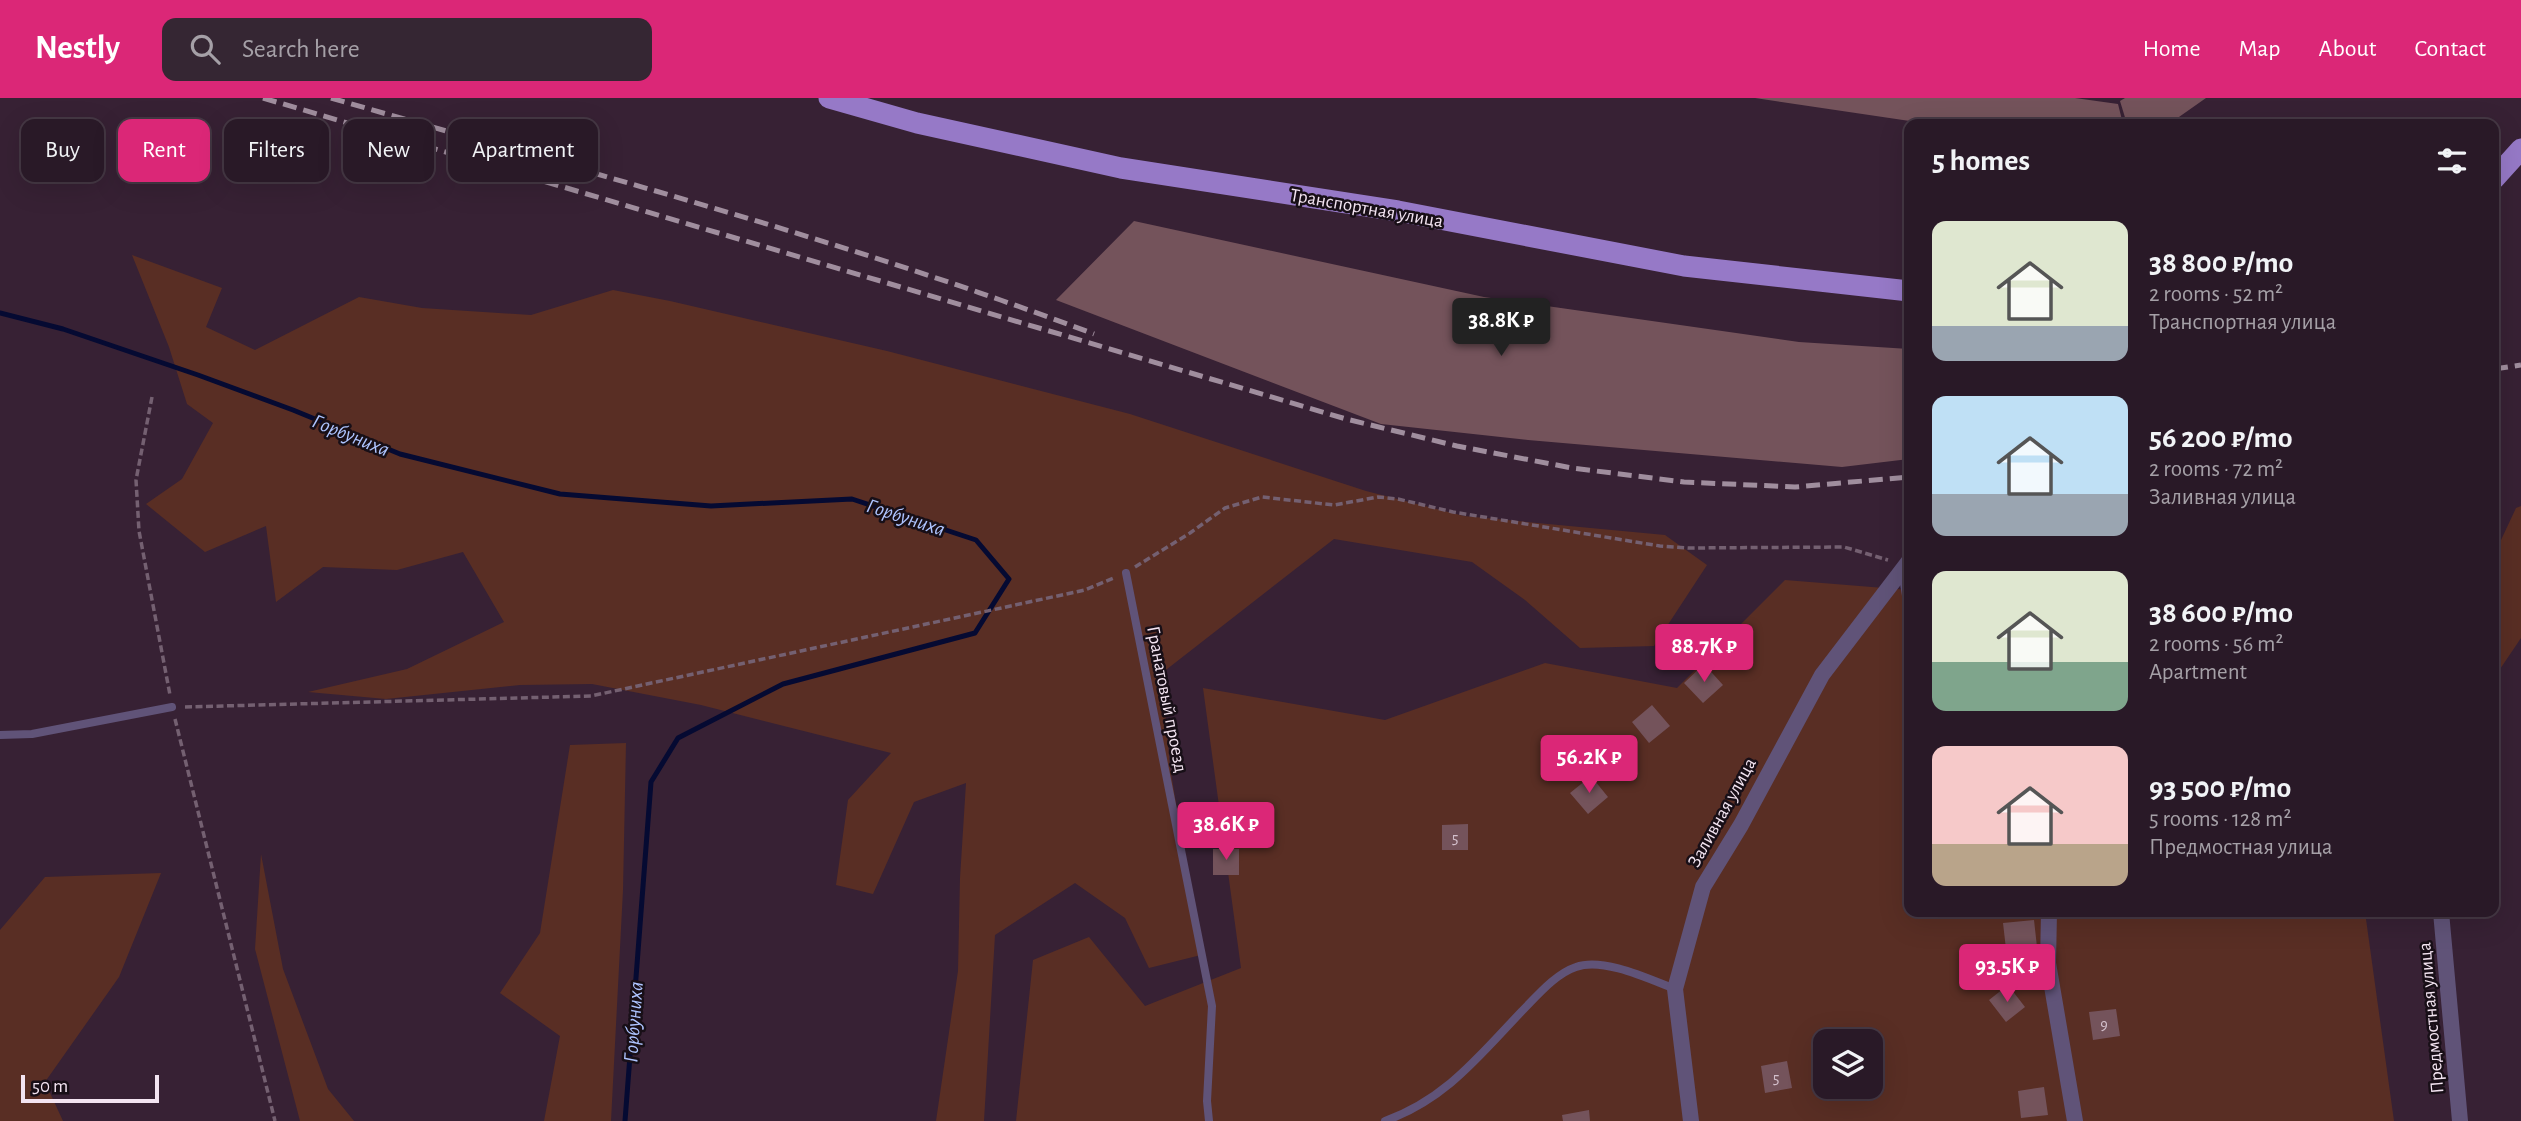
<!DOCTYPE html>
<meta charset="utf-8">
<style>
body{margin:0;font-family:"Alegreya Sans",sans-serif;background:#352633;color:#f1f3f6;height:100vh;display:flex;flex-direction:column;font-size:26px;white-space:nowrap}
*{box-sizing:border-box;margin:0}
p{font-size:23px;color:#a5a0a7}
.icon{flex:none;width:38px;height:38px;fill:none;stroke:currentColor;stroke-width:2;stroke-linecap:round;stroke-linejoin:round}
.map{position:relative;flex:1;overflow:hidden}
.panel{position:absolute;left:1904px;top:21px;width:595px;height:798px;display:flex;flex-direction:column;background:#291927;border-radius:14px;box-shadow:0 7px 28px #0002,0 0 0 2px #453844}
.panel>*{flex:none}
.banner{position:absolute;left:21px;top:21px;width:665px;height:63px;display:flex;gap:14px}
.tools{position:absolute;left:1813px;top:931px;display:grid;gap:14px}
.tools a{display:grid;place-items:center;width:70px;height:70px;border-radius:14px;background:#291927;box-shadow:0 7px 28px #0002,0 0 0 2px #453844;font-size:35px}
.scale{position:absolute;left:21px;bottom:18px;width:138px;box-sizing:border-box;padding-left:7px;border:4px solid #f3e4f1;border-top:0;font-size:19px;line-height:24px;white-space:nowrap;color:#f3e4f1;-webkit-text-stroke:5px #180f17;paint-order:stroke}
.price{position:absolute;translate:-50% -60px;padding:0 16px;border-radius:7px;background:#db2777;color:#fff;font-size:23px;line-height:46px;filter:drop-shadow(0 2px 4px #0008)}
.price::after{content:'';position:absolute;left:50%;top:42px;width:21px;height:16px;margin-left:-10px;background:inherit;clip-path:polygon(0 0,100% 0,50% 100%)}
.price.on{background:#222;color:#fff}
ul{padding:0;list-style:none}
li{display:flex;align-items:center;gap:21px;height:175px;padding:0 28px}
li span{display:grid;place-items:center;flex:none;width:196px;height:140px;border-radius:14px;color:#555}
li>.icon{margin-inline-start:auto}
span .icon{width:84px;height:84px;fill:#fffc;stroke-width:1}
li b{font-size:30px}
h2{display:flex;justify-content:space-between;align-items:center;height:84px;padding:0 28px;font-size:30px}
.chip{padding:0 24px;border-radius:14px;background:#291927;box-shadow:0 7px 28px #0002,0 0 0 2px #453844;font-size:24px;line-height:63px}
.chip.on{background:#db2777;color:#fff}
header{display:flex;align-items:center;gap:42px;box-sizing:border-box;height:98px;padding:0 35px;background:#db2777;color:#fff}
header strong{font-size:33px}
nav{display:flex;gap:38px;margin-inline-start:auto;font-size:24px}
.search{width:490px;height:63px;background:#352633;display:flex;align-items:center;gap:18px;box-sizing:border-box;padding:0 24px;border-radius:14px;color:#a5a0a7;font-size:26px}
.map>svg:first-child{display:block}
.green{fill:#592e24;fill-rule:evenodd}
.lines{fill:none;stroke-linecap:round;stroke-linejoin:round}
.stream{stroke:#050a32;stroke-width:5}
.building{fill:#74535b}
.path{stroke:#746071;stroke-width:3.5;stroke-dasharray:7 3.5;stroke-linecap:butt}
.lane{stroke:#605378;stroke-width:8}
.street{stroke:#605378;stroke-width:16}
.primary{stroke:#9679c7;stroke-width:21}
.rail{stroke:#a08e9e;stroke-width:5;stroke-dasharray:14 7;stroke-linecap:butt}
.labels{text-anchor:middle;stroke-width:5;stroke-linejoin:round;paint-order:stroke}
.number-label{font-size:16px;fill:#d3c0cc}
.street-label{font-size:19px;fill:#f3e4f1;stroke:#180f17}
.water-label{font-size:21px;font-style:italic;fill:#aec4ff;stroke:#180f17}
</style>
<header>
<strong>Nestly</strong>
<div class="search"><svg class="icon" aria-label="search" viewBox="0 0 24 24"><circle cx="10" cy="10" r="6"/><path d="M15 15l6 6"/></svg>Search here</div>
<nav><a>Home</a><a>Map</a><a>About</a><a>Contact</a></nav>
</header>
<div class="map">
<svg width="2521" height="1023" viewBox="0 0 2521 1023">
<rect width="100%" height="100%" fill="#372134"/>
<path class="green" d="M 132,157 L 222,190 L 206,229 L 255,252 L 359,199 L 422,210 L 531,217 L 613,192 L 670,203 L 887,253 L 1130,316 L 1366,393 L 1464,418 L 1665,437 L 1707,467 L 1654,548 L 1580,550 L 1525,502 L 1472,464 L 1334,441 L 1162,575 L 1170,669 L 1201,857 L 1149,870 L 1125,820 L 1075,785 L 995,837 L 984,1023 L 936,1023 L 958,873 L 960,780 L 966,685 L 914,704 L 873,796 L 836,787 L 848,702 L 891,655 L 701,607 L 592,586 L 520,587 L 386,601 L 308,594 L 407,571 L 504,524 L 463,454 L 397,472 L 323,469 L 276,504 L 266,428 L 205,454 L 146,406 L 182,381 L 213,325 L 187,306 L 169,249 Z
M 2521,408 L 2521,540 L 2494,580 L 2494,457 L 2516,410 Z
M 1785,482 L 1909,492 L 1909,814 L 2365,814 L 2394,1023 L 1016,1023 L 1033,862 L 1089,839 L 1145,908 L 1241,870 L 1203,590 L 1385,622 L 1545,565 L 1677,590 ZM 1825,943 L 1871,943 L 1871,989 L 1825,989 Z
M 626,645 L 623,792 L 611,1023 L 544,1023 L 560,938 L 500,895 L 540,835 L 570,647 Z
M 261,756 L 283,871 L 328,991 L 354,1023 L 300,1023 L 255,851 Z
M 161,775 L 119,879 L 45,984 L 63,1023 L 0,1023 L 0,832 L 45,779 Z"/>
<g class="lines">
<path class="stream" d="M 0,215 L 63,231 L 198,277 L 293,312 L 400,356 L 560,396 L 711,408 L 852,401 L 976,442 L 1009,481 L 975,535 L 783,586 L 678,640 L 651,684 L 625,1023"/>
</g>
<path class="building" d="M 1755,0 L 2075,0 L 2118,6 L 2123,26 L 1930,26 Z
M 2125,0 L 2206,0 L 2169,26 L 2127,26 L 2120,3 Z
M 1134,123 L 1484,199 L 1799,244 L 1909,251 L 1909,361 L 1842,369 L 1528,342 L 1381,326 L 1056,202 Z
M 1704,566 L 1723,587 L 1703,605 L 1684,585 Z
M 1652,607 L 1670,628 L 1649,645 L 1632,624 Z
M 1591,678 L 1608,699 L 1588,716 L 1570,695 Z
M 1468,726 L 1468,752 L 1442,752 L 1442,727 Z
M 1213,751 L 1239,751 L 1239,777 L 1213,777 Z
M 2034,822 L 2037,849 L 2006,851 L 2003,825 Z
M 2008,887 L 2025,909 L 2006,924 L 1989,902 Z
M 2116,911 L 2120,938 L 2093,942 L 2089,914 Z
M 1787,963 L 1792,990 L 1765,995 L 1761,968 Z
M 2044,989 L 2048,1017 L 2021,1020 L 2018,993 Z
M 1589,1012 L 1590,1023 L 1563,1023 L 1562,1017 Z"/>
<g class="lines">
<path class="path" d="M 152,299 L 136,382 L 139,433 L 170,597
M 1135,469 L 1190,435 L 1225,410 L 1262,399 L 1334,407 L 1378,399 L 1398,401 L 1453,414 L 1660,448 L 1688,450 L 1844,449 L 1888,462
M 185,609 L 591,598 L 1085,492 L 1116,479
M 175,621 L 275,1023"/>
<path class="lane" d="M 1902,473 L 1909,516
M 1126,475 L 1212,908 L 1207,1003 L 1209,1023
M 1909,550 L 1907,560 L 1909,562
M 0,637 L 32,636 L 172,609
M 1385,1023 C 1446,1001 1479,958 1522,913 C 1537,898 1555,876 1576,869 C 1603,859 1649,881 1675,891"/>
<path class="street" d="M 2049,814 L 2048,865 L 2075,1023
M 2441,814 L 2460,1023
M 1691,1023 L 1675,891 L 1703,789 L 1741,727 L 1822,577 L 1909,463"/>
<path class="primary" d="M 829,0 L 917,25 L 1121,70 L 1398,113 L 1684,168 L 1909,193
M 2494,81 L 2521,51"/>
<path class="rail" d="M 263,0 L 1346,321 L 1457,348 L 1572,370 L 1684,384 L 1795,389 L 1909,379
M 331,0 C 587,74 845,142 1094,236
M 2494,271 L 2521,267"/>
</g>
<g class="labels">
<g class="number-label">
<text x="1455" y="745">5</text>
<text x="2104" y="932">9</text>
<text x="1776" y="985">5</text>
</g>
<g class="street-label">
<text transform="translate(1367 109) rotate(10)" y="7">Транспортная улица</text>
<text transform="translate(1168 601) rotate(79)" y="7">Гранатовый проезд</text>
<text transform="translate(1721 714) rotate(-61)" y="7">Заливная улица</text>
<text transform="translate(2430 920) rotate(-95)" y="7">Предмостная улица</text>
</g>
<g class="water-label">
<text transform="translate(351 337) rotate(22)" y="7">Горбуниха</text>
<text transform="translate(906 419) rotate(18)" y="7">Горбуниха</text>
<text transform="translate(633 924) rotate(-86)" y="7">Горбуниха</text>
</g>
</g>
</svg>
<div class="tools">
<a><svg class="icon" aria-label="layers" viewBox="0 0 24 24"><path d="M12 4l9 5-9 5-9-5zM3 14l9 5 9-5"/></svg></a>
</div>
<div class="scale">50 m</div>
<b class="price on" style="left:1501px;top:260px">38.8K ₽</b>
<b class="price" style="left:1704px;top:586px">88.7K ₽</b>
<b class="price" style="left:1589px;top:697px">56.2K ₽</b>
<b class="price" style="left:1226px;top:764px">38.6K ₽</b>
<b class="price" style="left:2007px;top:906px">93.5K ₽</b>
<div class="banner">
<a class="chip">Buy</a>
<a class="chip on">Rent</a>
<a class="chip">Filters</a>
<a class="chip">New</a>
<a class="chip">Apartment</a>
</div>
<section class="panel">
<h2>5 homes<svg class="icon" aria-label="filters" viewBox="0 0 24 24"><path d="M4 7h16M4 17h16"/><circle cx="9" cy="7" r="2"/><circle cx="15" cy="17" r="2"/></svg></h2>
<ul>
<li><span style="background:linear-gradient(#dfe7d0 75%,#9aa5b1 0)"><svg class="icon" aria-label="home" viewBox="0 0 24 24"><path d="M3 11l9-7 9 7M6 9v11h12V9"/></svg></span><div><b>38 800 ₽/mo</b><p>2 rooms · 52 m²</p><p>Транспортная улица</p></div></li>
<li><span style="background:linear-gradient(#bfe0f5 70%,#9aa5b1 0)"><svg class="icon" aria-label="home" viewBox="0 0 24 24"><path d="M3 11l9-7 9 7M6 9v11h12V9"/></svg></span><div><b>56 200 ₽/mo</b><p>2 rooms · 72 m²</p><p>Заливная улица</p></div></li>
<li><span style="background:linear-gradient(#dfe7d0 65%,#7fa58c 0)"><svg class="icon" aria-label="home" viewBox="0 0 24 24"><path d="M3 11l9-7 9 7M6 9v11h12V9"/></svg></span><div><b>38 600 ₽/mo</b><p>2 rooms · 56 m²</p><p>Apartment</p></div></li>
<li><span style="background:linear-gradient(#f6c9c9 70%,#b9a48a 0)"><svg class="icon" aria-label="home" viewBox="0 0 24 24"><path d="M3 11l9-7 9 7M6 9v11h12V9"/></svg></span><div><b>93 500 ₽/mo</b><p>5 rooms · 128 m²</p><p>Предмостная улица</p></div></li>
</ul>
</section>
</div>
